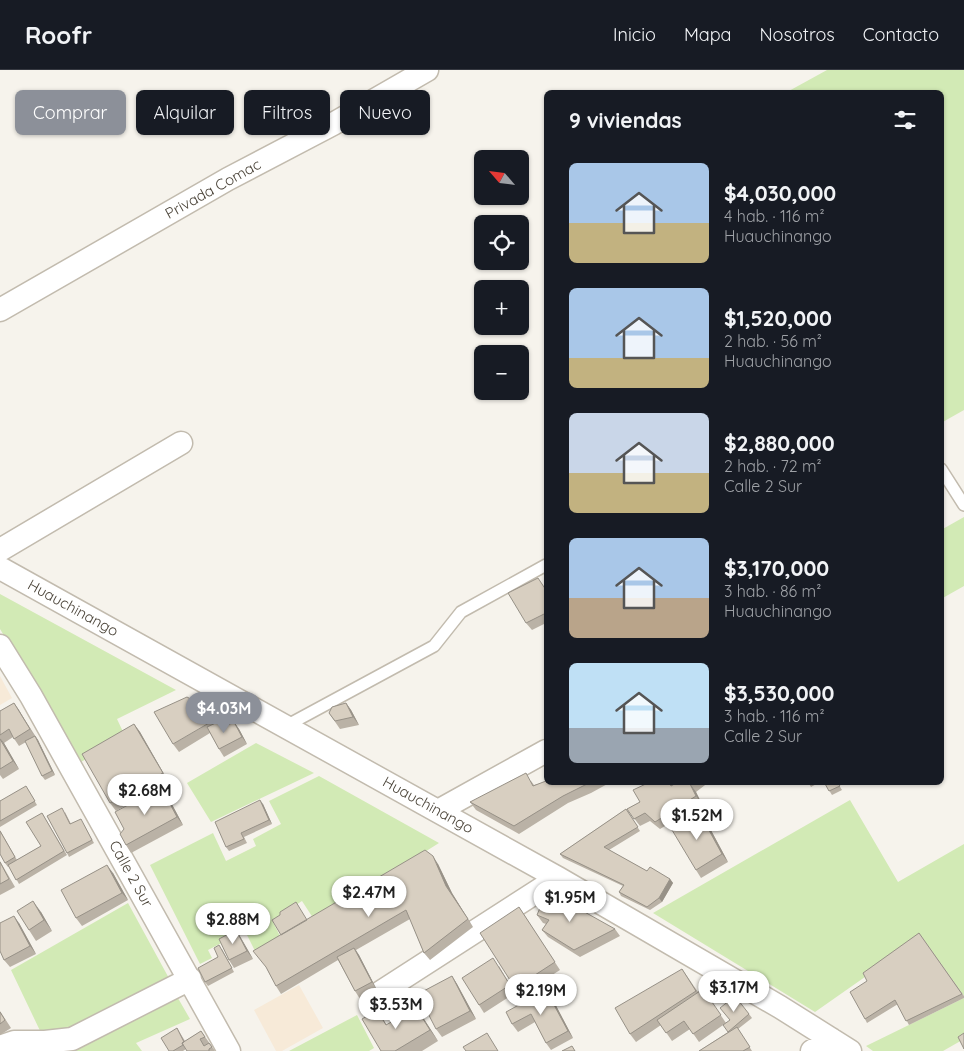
<!DOCTYPE html>
<html lang="es">
<meta charset="utf-8">
<style>
body{margin:0;font-family:Quicksand,sans-serif;background:#242831;color:#f1f3f6;height:100vh;display:flex;flex-direction:column;font-size:19px;white-space:nowrap}
*{box-sizing:border-box;margin:0}
p{font-size:16px;color:#9ea1a6}
.icon{flex:none;width:28px;height:28px;fill:none;stroke:currentColor;stroke-width:2;stroke-linecap:round;stroke-linejoin:round}
.map{position:relative;flex:1;overflow:hidden}
.details{position:absolute;left:544px;top:20px;width:400px;height:695px;display:flex;flex-direction:column;background:#171b24;border-radius:8px;box-shadow:0 1px 4px #0004}
.details>*{flex:none}
.guide{position:absolute;left:15px;top:20px;width:454px;height:45px;display:flex;gap:10px}
.needle{width:32px;rotate:298deg}
.fabs{position:absolute;left:474px;top:80px;display:grid;gap:10px}
.fabs a{display:grid;place-items:center;width:55px;height:55px;border-radius:8px;background:#171b24;box-shadow:0 1px 4px #0004;font-size:25px}
.price{position:absolute;translate:-50% -42px;padding:0 11px;border-radius:18px;background:#fff;color:#222;font-size:16px;line-height:32px;filter:drop-shadow(0 1px 2px #0008)}
.price::after{content:'';position:absolute;left:50%;top:30px;width:15px;height:11px;margin-left:-8px;background:inherit;clip-path:polygon(0 0,100% 0,50% 100%)}
.price.active{background:#8c9099;color:#fff}
ul{padding:0;list-style:none}
li{display:flex;align-items:center;gap:15px;height:125px;padding:0 25px}
li span{display:grid;place-items:center;flex:none;width:140px;height:100px;border-radius:8px;color:#555}
li>.icon{margin-inline-start:auto}
span .icon{width:60px;height:60px;fill:#fffc;stroke-width:1}
li b{font-size:21px}
h2{display:flex;justify-content:space-between;align-items:center;height:60px;padding:0 25px;font-size:21px}
.pill{padding:0 18px;border-radius:8px;background:#171b24;box-shadow:0 1px 4px #0004;font-size:18px;line-height:45px}
.pill.active{background:#8c9099;color:#fff}
header{display:flex;align-items:center;gap:30px;box-sizing:border-box;height:70px;padding:0 25px;background:#171b24;border-bottom:1px solid #363941}
header strong{font-size:24px}
nav{display:flex;gap:28px;margin-inline-start:auto;font-size:18px}
.map>svg:first-child{display:block}
.commercial{fill:#f7ead8}
.green{fill:#d2eab5}
.lines{fill:none;stroke-linecap:round;stroke-linejoin:round}
.service-casing{stroke:#c2bbae;stroke-width:14}
.minor-casing{stroke:#c2bbae;stroke-width:25}
.service{stroke:#fff;stroke-width:11}
.minor{stroke:#fff;stroke-width:22}
.wall{fill:#bab2a6}
.shaded-wall{fill:#979187}
.building{fill:#d8cfc1;stroke:#979187}
.labels{text-anchor:middle;stroke-width:4;stroke-linejoin:round;paint-order:stroke}
.street-label{font-size:15px;fill:#4b4439;stroke:#fff}
</style>
<header>
<strong>Roofr</strong>
<nav><a>Inicio</a><a>Mapa</a><a>Nosotros</a><a>Contacto</a></nav>
</header>
<div class="map">
<svg width="964" height="981" viewBox="0 0 964 981">
<rect width="100%" height="100%" fill="#f6f3ec"/>
<path class="commercial" d="M 0,606 L 12,628 L 0,635 Z
M 299,915 L 323,958 L 282,981 L 276,981 L 254,940 Z"/>
<path class="green" d="M 827,0 L 964,0 L 964,340 L 941,353 L 941,22 L 787,22 Z
M 964,447 L 964,516 L 941,529 L 941,460 Z
M 0,524 L 176,620 L 117,649 L 125,666 L 81,692 L 0,559 Z
M 256,673 L 314,703 L 211,752 L 187,713 Z
M 319,706 L 439,773 L 315,851 L 302,831 L 282,844 L 273,852 L 283,872 L 257,885 L 245,861 L 208,880 L 212,888 L 200,894 L 150,795 L 213,763 L 226,791 L 256,776 L 253,769 L 281,754 L 269,731 Z
M 850,730 L 898,812 L 964,774 L 964,926 L 922,867 L 815,942 L 653,843 Z
M 128,833 L 171,912 L 72,963 L 43,967 L 11,900 Z
M 175,923 L 190,949 L 136,973 L 142,981 L 5,981 Z
M 964,928 L 964,969 L 943,981 L 873,981 L 866,976 Z
M 357,945 L 374,978 L 369,981 L 289,981 Z"/>
<g class="lines">
<defs>
<path id="service" d="M 941,399 L 964,435
M 286,656 L 434,576 L 461,542 L 546,495"/>
<path id="minor" d="M 0,240 L 228,109 L 333,54 L 427,0
M 0,480 L 181,373
M 0,498 L 558,808 L 780,937 L 850,981
M 0,576 L 31,626 L 229,981
M 438,741 L 546,681
M 381,922 L 558,808
M 0,977 L 14,972 L 45,972 L 72,969 L 190,909
M 812,981 L 831,969"/>
</defs>
<use href="#service" class="service-casing"/>
<use href="#minor" class="minor-casing"/>
<use href="#service" class="service"/>
<use href="#minor" class="minor"/>
</g>
<path class="wall" d="M 546,520 L 546,553 L 532,560 L 526,553 Z
M 14,633 L 38,670 L 55,705 L 45,710 L 42,706 L 26,672 L 19,676 L 13,667 L 4,673 L 19,699 L 3,709 L 0,705 L 0,641 Z
M 346,633 L 351,640 L 359,655 L 340,659 L 329,643 Z
M 221,646 L 227,654 L 223,656 L 224,657 L 234,652 L 239,659 L 247,674 L 224,687 L 219,679 L 210,663 L 179,682 L 173,674 Z
M 134,654 L 140,662 L 168,711 L 116,741 L 110,733 Z
M 531,711 L 534,715 L 546,712 L 611,712 L 591,723 L 568,733 L 519,764 L 476,740 L 470,732 Z
M 650,712 L 670,712 L 672,716 L 678,712 L 709,712 L 696,722 L 702,734 L 660,759 L 650,751 L 640,756 L 627,739 L 640,732 Z
M 808,712 L 820,712 L 811,717 Z
M 824,712 L 837,712 L 842,720 L 832,725 Z
M 161,717 L 167,725 L 183,755 L 131,783 L 126,775 Z
M 28,720 L 37,735 L 0,757 L 0,731 Z
M 263,734 L 272,754 L 244,767 L 247,773 L 229,781 L 226,777 Z
M 626,739 L 640,761 L 609,780 L 647,801 L 670,809 L 673,813 L 662,832 L 650,840 L 621,826 L 619,822 L 623,816 L 563,788 L 560,784 Z
M 65,742 L 71,754 L 83,753 L 94,773 L 69,787 L 67,783 Z
M 42,743 L 67,785 L 19,814 L 9,796 L 8,797 L 5,793 L 0,760 L 17,790 L 41,776 Z
M 705,749 L 728,792 L 701,808 L 696,800 Z
M 0,791 L 15,817 L 0,825 Z
M 438,794 L 452,823 L 473,857 L 430,890 L 424,883 L 410,849 L 356,880 L 359,885 L 377,920 L 360,929 L 355,921 L 338,890 L 281,924 L 276,916 L 267,899 L 307,850 Z
M 113,803 L 128,830 L 82,856 L 76,848 Z
M 519,837 L 560,900 L 521,925 L 515,918 Z
M 41,842 L 52,861 L 36,871 L 29,860 Z
M 537,845 L 615,859 L 620,866 L 580,887 L 548,867 L 542,860 L 546,854 L 543,853 Z
M 19,853 L 36,884 L 10,897 L 4,890 Z
M 236,860 L 241,868 L 253,889 L 234,898 L 229,890 Z
M 919,863 L 964,926 L 964,928 L 909,955 L 898,934 L 867,953 L 865,949 L 867,911 Z
M 222,879 L 234,902 L 208,916 L 205,912 Z
M 499,896 L 515,923 L 484,943 L 479,935 Z
M 682,899 L 698,922 L 703,919 L 726,953 L 699,972 L 690,959 L 672,971 L 661,955 L 636,972 L 630,964 Z
M 452,906 L 457,914 L 476,949 L 442,967 L 436,959 Z
M 546,920 L 552,928 L 573,968 L 551,980 L 546,973 L 535,952 L 518,962 L 512,954 Z
M 377,940 L 387,955 L 424,949 L 438,971 L 422,981 L 381,981 Z
M 0,941 L 11,958 L 0,965 Z
M 749,944 L 752,948 L 738,959 L 752,981 L 699,981 L 728,962 L 730,950 Z
M 177,958 L 185,971 L 201,961 L 215,981 L 187,981 L 186,979 L 183,981 L 169,981 Z"/>
<path class="shaded-wall" d="M 14,633 L 19,640 L 35,667 L 30,659 Z
M 346,633 L 351,640 L 359,655 L 353,647 Z
M 234,652 L 239,659 L 247,674 L 242,667 Z
M 134,654 L 140,662 L 168,711 L 163,703 Z
M 35,666 L 38,670 L 55,705 L 52,701 Z
M 0,668 L 4,673 L 19,699 L 13,691 Z
M 690,714 L 696,722 L 702,734 L 696,726 Z
M 161,717 L 167,725 L 183,755 L 177,747 Z
M 260,730 L 263,734 L 272,754 L 269,750 Z
M 699,742 L 705,749 L 728,792 L 722,784 Z
M 433,786 L 438,794 L 452,823 L 473,857 L 446,816 Z
M 107,795 L 113,803 L 128,830 L 122,823 Z
M 670,809 L 673,813 L 662,832 L 659,828 Z
M 33,831 L 41,842 L 52,861 L 44,850 Z
M 14,846 L 19,853 L 36,884 L 30,876 Z
M 236,860 L 241,868 L 253,889 L 247,881 Z
M 354,878 L 359,885 L 377,920 L 372,912 Z
M 452,906 L 457,914 L 476,949 L 470,941 Z
M 546,920 L 552,928 L 573,968 L 568,961 Z
M 416,938 L 424,949 L 438,971 L 430,960 Z"/>
<path class="building" d="M 538,508 L 546,520 L 546,543 L 526,553 L 508,523 Z
M 187,627 L 221,646 L 173,674 L 154,642 Z
M 14,633 L 30,659 L 14,669 L 9,659 L 0,665 L 0,641 Z
M 346,633 L 353,647 L 335,651 L 329,643 L 332,637 Z
M 220,651 L 223,657 L 234,652 L 242,667 L 219,679 L 207,657 Z
M 134,654 L 163,703 L 110,733 L 82,684 Z
M 35,666 L 52,701 L 42,706 L 25,671 Z
M 0,669 L 13,691 L 0,699 Z
M 526,703 L 533,716 L 546,711 L 546,712 L 591,712 L 563,726 L 514,756 L 470,732 Z
M 650,712 L 669,712 L 671,716 L 678,712 L 693,712 L 690,714 L 696,726 L 655,752 L 645,743 L 634,749 L 627,739 L 640,732 L 633,720 Z
M 824,712 L 837,712 L 840,716 L 829,721 Z
M 26,716 L 35,731 L 0,751 L 0,731 Z
M 161,717 L 177,747 L 126,775 L 120,764 L 124,759 L 115,742 Z
M 260,730 L 269,750 L 241,763 L 244,769 L 226,777 L 215,752 Z
M 62,738 L 70,754 L 81,749 L 92,770 L 67,783 L 47,746 Z
M 626,739 L 638,757 L 604,777 L 647,801 L 650,797 L 670,809 L 659,828 L 647,837 L 619,822 L 624,815 L 560,784 Z
M 699,742 L 722,784 L 696,800 L 672,760 Z
M 42,743 L 64,781 L 16,810 L 8,795 L 41,776 L 26,752 Z
M 0,761 L 15,787 L 5,793 L 0,784 Z
M 425,780 L 433,786 L 446,816 L 468,849 L 424,883 L 406,840 L 276,916 L 266,897 L 253,881 Z
M 0,792 L 9,809 L 0,814 Z
M 107,795 L 122,823 L 76,848 L 61,820 Z
M 547,821 L 615,859 L 574,880 L 542,860 L 549,850 L 537,845 Z
M 33,831 L 44,850 L 29,860 L 17,841 Z
M 296,832 L 307,850 L 281,865 L 272,850 L 280,845 L 280,842 Z
M 519,837 L 555,892 L 515,918 L 480,863 Z
M 14,846 L 30,876 L 4,890 L 0,881 L 0,853 Z
M 236,860 L 247,881 L 229,890 L 219,869 Z
M 919,863 L 962,924 L 906,951 L 895,930 L 865,949 L 850,922 L 867,911 L 863,903 Z
M 219,875 L 232,898 L 205,912 L 198,898 L 218,887 L 214,878 Z
M 354,878 L 372,912 L 355,921 L 337,887 Z
M 493,888 L 510,915 L 479,935 L 462,908 Z
M 682,899 L 696,921 L 630,964 L 615,938 Z
M 452,906 L 470,941 L 436,959 L 418,924 Z
M 703,919 L 721,945 L 693,964 L 684,951 L 666,963 L 657,950 Z
M 546,920 L 568,961 L 546,973 L 531,944 L 512,954 L 506,942 Z
M 735,926 L 749,944 L 728,962 L 723,955 L 730,950 L 720,938 Z
M 416,938 L 430,960 L 395,981 L 381,981 L 362,949 L 377,940 L 386,955 Z
M 0,942 L 5,950 L 0,954 Z
M 737,957 L 750,977 L 743,981 L 699,981 Z
M 177,958 L 184,972 L 182,973 L 183,975 L 173,981 L 169,981 L 161,968 Z
M 201,961 L 205,967 L 200,969 L 204,976 L 209,973 L 212,977 L 209,979 L 209,981 L 187,981 L 182,973 Z
M 487,963 L 498,981 L 466,981 L 463,977 Z
M 964,963 L 964,979 L 958,967 Z
M 572,976 L 575,981 L 562,981 Z"/>
<g class="labels">
<g class="street-label">
<text transform="translate(213 119) rotate(-29)" y="5">Privada Comac</text>
<text transform="translate(73 538) rotate(29)" y="5">Huauchinango</text>
<text transform="translate(428 735) rotate(29)" y="5">Huauchinango</text>
<text transform="translate(131 804) rotate(61)" y="5">Calle 2 Sur</text>
</g>
</g>
</svg>
<div class="fabs">
<a><svg class="needle" viewBox="-14 -14 28 28"><path d="M0-13l5 13h-10z" fill="#e53935"/><path d="M0 13l5-13h-10z" fill="#9ea1a6"/></svg></a>
<a><svg class="icon" aria-label="locate" viewBox="0 0 24 24"><circle cx="12" cy="12" r="6"/><path d="M12 2v4M12 18v4M2 12h4M18 12h4"/></svg></a>
<a>+</a>
<a>−</a>
</div>
<b class="price active" style="left:224px;top:664px">$4.03M</b>
<b class="price" style="left:145px;top:746px">$2.68M</b>
<b class="price" style="left:697px;top:771px">$1.52M</b>
<b class="price" style="left:369px;top:848px">$2.47M</b>
<b class="price" style="left:570px;top:853px">$1.95M</b>
<b class="price" style="left:233px;top:875px">$2.88M</b>
<b class="price" style="left:734px;top:943px">$3.17M</b>
<b class="price" style="left:541px;top:946px">$2.19M</b>
<b class="price" style="left:396px;top:960px">$3.53M</b>
<div class="guide">
<a class="pill active">Comprar</a>
<a class="pill">Alquilar</a>
<a class="pill">Filtros</a>
<a class="pill">Nuevo</a>
</div>
<section class="details">
<h2>9 viviendas<svg class="icon" aria-label="filters" viewBox="0 0 24 24"><path d="M4 7h16M4 17h16"/><circle cx="9" cy="7" r="2"/><circle cx="15" cy="17" r="2"/></svg></h2>
<ul>
<li><span style="background:linear-gradient(#a9c7e8 60%,#c2b280 0)"><svg class="icon" aria-label="home" viewBox="0 0 24 24"><path d="M3 11l9-7 9 7M6 9v11h12V9"/></svg></span><div><b>$4,030,000</b><p>4 hab. · 116 m²</p><p>Huauchinango</p></div></li>
<li><span style="background:linear-gradient(#a9c7e8 70%,#c2b280 0)"><svg class="icon" aria-label="home" viewBox="0 0 24 24"><path d="M3 11l9-7 9 7M6 9v11h12V9"/></svg></span><div><b>$1,520,000</b><p>2 hab. · 56 m²</p><p>Huauchinango</p></div></li>
<li><span style="background:linear-gradient(#c9d6e8 60%,#c2b280 0)"><svg class="icon" aria-label="home" viewBox="0 0 24 24"><path d="M3 11l9-7 9 7M6 9v11h12V9"/></svg></span><div><b>$2,880,000</b><p>2 hab. · 72 m²</p><p>Calle 2 Sur</p></div></li>
<li><span style="background:linear-gradient(#a9c7e8 60%,#b9a48a 0)"><svg class="icon" aria-label="home" viewBox="0 0 24 24"><path d="M3 11l9-7 9 7M6 9v11h12V9"/></svg></span><div><b>$3,170,000</b><p>3 hab. · 86 m²</p><p>Huauchinango</p></div></li>
<li><span style="background:linear-gradient(#bfe0f5 65%,#9aa5b1 0)"><svg class="icon" aria-label="home" viewBox="0 0 24 24"><path d="M3 11l9-7 9 7M6 9v11h12V9"/></svg></span><div><b>$3,530,000</b><p>3 hab. · 116 m²</p><p>Calle 2 Sur</p></div></li>
</ul>
</section>
</div>
